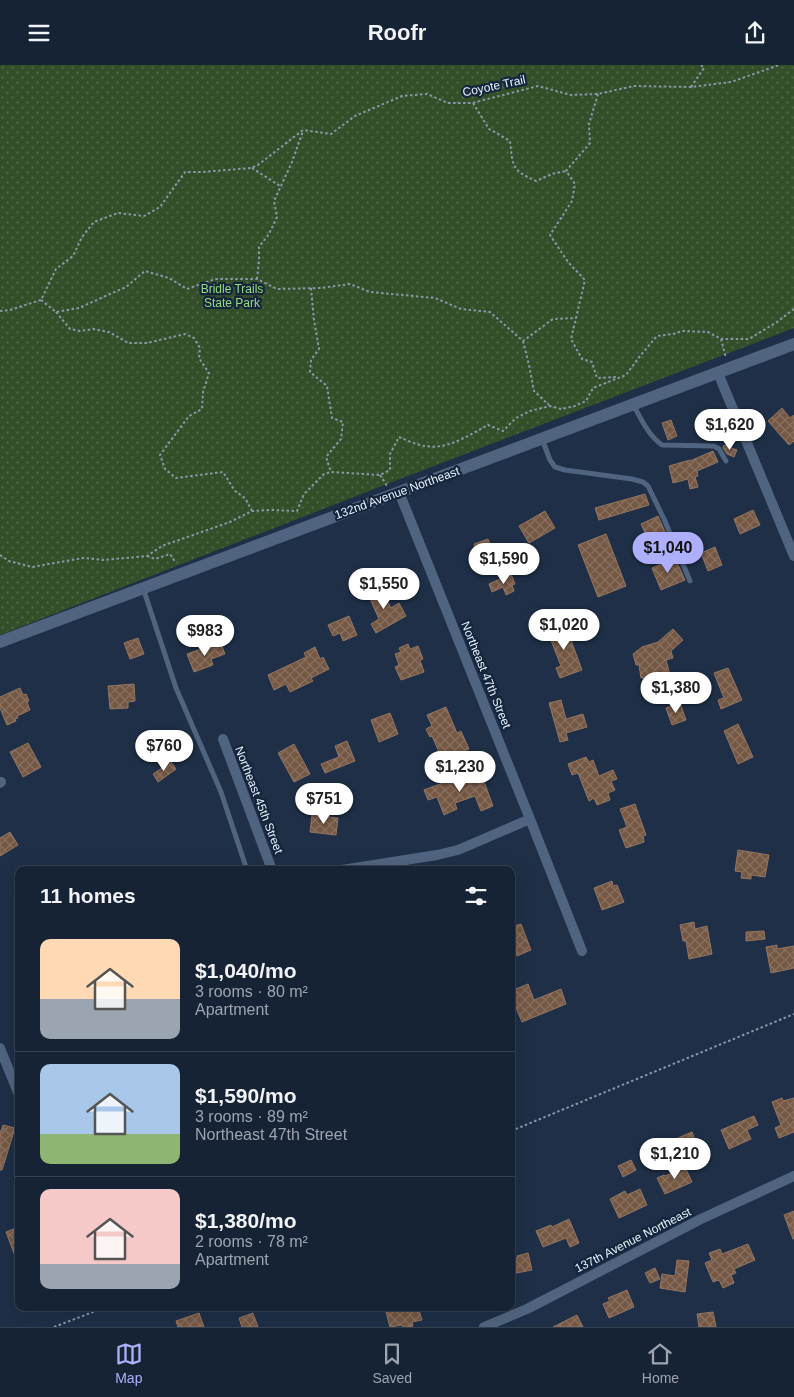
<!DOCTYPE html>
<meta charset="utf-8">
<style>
body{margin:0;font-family:Helvetica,sans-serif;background:#1f2b3d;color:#f1f3f6;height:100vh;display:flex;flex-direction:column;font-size:19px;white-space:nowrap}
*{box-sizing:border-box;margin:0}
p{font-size:16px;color:#9ea4ad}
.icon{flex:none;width:28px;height:28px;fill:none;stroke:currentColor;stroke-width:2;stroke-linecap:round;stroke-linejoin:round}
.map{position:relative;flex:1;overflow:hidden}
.details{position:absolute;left:15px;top:801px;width:500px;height:445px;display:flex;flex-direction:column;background:#162335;border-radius:10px;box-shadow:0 5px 20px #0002,0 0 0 1px #354050}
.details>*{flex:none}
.price{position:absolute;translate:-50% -42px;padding:0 11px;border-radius:18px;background:#fff;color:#222;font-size:16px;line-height:32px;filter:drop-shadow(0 1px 2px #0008)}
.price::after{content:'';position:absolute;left:50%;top:30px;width:15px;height:11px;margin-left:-8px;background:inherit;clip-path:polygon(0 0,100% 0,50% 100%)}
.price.on{background:#adaffb;color:#111}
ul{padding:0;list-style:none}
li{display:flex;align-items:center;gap:15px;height:125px;padding:0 25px}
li+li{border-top:1px solid #354050}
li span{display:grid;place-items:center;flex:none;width:140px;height:100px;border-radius:10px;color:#555}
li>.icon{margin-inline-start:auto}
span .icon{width:60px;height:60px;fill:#fffc;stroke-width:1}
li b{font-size:21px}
h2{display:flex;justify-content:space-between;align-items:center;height:60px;padding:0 25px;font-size:21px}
header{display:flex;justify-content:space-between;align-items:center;height:65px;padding:0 25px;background:#162335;font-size:22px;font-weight:700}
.tab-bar{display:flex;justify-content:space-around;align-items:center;height:70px;border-top:1px solid #354050;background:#162335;font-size:14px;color:#9ea4ad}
.tab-bar a{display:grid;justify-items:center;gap:2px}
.tab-bar .on{color:#adaffb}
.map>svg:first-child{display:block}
.green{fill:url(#green-dots)}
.building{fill:url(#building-cross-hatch);stroke:#937560}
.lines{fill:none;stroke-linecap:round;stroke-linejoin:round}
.path{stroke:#8b97a9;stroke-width:2;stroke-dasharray:2.5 2.5;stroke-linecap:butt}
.service{stroke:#51647f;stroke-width:5}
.minor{stroke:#51647f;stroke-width:10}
.tertiary{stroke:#51647f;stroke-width:12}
.labels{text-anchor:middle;stroke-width:4.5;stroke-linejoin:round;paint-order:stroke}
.street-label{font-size:12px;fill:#e8f1fe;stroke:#14253c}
.park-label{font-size:12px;fill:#97dd7e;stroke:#14253c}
</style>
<header><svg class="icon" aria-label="menu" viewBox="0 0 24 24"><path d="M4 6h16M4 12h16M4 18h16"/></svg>Roofr<svg class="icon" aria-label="share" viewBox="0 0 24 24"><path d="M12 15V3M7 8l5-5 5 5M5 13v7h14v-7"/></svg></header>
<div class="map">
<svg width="794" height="1262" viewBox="0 0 794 1262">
<defs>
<pattern id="green-dots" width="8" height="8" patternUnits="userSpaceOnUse" patternTransform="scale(1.25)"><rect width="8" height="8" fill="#334f29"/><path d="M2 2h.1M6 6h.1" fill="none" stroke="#516949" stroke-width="1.8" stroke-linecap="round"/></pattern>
<pattern id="building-cross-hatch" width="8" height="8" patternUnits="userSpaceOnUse" patternTransform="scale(1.25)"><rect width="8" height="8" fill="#755844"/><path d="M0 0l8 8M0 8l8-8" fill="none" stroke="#897060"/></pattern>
</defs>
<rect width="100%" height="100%" fill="#1e2f47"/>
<path class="green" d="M 0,0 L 794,0 L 794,263 L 387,419 L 0,570 Z"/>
<path class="building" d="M 782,343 L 790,353 L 794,350 L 794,376 L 789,380 L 768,356 Z
M 671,355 L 677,371 L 668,375 L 662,358 Z
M 724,380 L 737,385 L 734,392 L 727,389 L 723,383 Z
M 713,386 L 718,397 L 697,406 L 698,411 L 695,412 L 698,422 L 690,424 L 688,414 L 673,418 L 669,401 L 690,395 L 690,396 Z
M 645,429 L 649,440 L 599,455 L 595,443 Z
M 753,445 L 760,460 L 740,469 L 734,454 Z
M 545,446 L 555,463 L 529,478 L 519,461 Z
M 658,451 L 666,469 L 649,477 L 641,459 Z
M 606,469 L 626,521 L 598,532 L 578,480 Z
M 488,474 L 494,490 L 480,495 L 474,479 Z
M 715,482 L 722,500 L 708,506 L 701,488 Z
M 675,493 L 685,515 L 661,525 L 652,503 Z
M 511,509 L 515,519 L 512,520 L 514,526 L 506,530 L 503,522 L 492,527 L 489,519 Z
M 380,521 L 391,543 L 399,538 L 406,551 L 376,568 L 371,559 L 379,554 L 367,527 Z
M 349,551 L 357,570 L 343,576 L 340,568 L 333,571 L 328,560 Z
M 565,559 L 582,605 L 560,613 L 556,603 L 561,601 L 547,565 Z
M 673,564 L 683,575 L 671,586 L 673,593 L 666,595 L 670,610 L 658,613 L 658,612 L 643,614 L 642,612 L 641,613 L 639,600 L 636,600 L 633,589 L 642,582 L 658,577 Z
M 138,573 L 144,589 L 130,594 L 124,578 Z
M 221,579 L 225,589 L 211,594 L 213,600 L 194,607 L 187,589 L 201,584 L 202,586 Z
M 408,579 L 410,584 L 418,581 L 423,594 L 420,595 L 424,607 L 401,615 L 395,602 L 399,600 L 395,589 L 401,587 L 399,583 Z
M 315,582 L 320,594 L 323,592 L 329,604 L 311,613 L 313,616 L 290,627 L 286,619 L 274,625 L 268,610 L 306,592 L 304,588 Z
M 728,603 L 742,635 L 721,644 L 718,635 L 724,633 L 714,608 Z
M 134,619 L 135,636 L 128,637 L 128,643 L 110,644 L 108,621 Z
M 20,623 L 23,630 L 26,629 L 29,636 L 27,637 L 30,645 L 17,651 L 18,653 L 15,654 L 16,656 L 7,660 L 0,643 L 0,632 Z
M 561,635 L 566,654 L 583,649 L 587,662 L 566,668 L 568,675 L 560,677 L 549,638 Z
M 680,638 L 686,655 L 672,660 L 666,643 Z
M 446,642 L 457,668 L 461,666 L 469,684 L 443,696 L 432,671 L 430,672 L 426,664 L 432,661 L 427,650 Z
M 390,648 L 398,669 L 379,677 L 371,655 Z
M 738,659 L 753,692 L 738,699 L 724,666 Z
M 347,676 L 355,696 L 325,708 L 321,699 L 339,692 L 335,681 Z
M 28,678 L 41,702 L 23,712 L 10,687 Z
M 294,679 L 310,709 L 294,717 L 278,688 Z
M 586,692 L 589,697 L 593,695 L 599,711 L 613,705 L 617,714 L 611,716 L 615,725 L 608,728 L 610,735 L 597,740 L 594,733 L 589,736 L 578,708 L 572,710 L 568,699 Z
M 171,697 L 176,704 L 158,717 L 153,709 Z
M 477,708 L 478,712 L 482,711 L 493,741 L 481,746 L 475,731 L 455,738 L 457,744 L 444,750 L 437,732 L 428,735 L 424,725 L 453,714 L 454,716 Z
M 635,739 L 646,770 L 643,771 L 644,777 L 626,783 L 619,765 L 627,762 L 620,744 Z
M 312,750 L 338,753 L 336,770 L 310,767 Z
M 10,767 L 18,780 L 0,791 L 0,773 Z
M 738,785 L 769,790 L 765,812 L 751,810 L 751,814 L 741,813 L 742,807 L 735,806 Z
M 612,816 L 613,821 L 617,820 L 624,837 L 602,845 L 594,823 Z
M 694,857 L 695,864 L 707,861 L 712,889 L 689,894 L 686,876 L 683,876 L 680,860 Z
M 521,859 L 531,885 L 517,891 L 511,876 L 511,862 Z
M 764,866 L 765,874 L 746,876 L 746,867 Z
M 777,880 L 777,884 L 794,881 L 794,903 L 771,908 L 766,882 Z
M 528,919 L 534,935 L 561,924 L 566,939 L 522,957 L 511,931 L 511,926 Z
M 782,1033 L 783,1036 L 794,1033 L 794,1067 L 779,1073 L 775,1063 L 781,1060 L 772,1037 Z
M 754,1051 L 758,1060 L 747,1065 L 751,1074 L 729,1084 L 721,1065 Z
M 3,1060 L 15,1063 L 2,1105 L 0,1105 L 0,1066 L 1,1066 Z
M 692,1067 L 696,1077 L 675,1086 L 671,1076 Z
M 631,1095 L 636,1105 L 623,1112 L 618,1101 Z
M 685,1102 L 692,1117 L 665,1129 L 657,1113 L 664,1110 L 665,1111 Z
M 640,1124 L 647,1140 L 619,1153 L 610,1134 L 625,1126 L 627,1130 Z
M 794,1146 L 794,1174 L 793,1174 L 784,1150 Z
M 569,1154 L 579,1178 L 570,1182 L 566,1173 L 543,1182 L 536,1166 L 551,1160 L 552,1162 Z
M 19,1162 L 19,1199 L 18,1199 L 6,1167 Z
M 748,1179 L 755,1195 L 734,1204 L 736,1208 L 731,1210 L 734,1218 L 723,1223 L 719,1215 L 713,1217 L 705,1198 L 712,1195 L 709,1188 L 720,1184 L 722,1189 Z
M 528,1188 L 532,1205 L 511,1209 L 511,1194 L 518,1193 L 517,1191 Z
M 677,1195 L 689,1196 L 685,1227 L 660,1223 L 662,1209 L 675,1211 Z
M 655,1203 L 660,1214 L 650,1218 L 645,1208 Z
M 627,1225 L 634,1242 L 609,1253 L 603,1239 L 610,1236 L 608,1233 Z
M 401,1242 L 418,1242 L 422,1255 L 412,1257 L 413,1261 L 408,1262 L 403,1262 L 402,1260 L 390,1262 L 386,1247 Z
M 713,1247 L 716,1262 L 699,1262 L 697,1249 Z
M 199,1248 L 204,1262 L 178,1262 L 176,1256 Z
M 253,1248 L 258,1262 L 242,1262 L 239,1253 Z
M 577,1250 L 583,1262 L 553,1262 Z"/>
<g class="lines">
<path class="path" d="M 691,22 L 704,3 L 701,0
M 598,29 L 589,59 L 590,78 L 566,106 L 575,119 L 572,136 L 550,170 L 568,197 L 585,215 L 571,274 L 582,294 L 592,297 L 597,313 L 616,312
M 473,38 L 489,64 L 510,76 C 513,101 511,105 536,116 L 552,109 L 566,106
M 252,103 L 280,121
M 257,214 L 259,196 L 259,182 L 269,169 L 277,152 L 274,136 L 292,97 L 303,66
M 311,223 L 314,255 L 319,284 L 311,295 L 310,307 L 327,321 L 332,353 L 343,357 L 341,374 L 326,392 L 331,407
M 41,235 L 56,247 L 79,243 L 110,229 L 126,222 L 145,206 L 169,213 L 187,224 L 215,214 L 257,214 L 277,224 L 321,223 L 350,219 L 370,227 L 435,233 L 461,244 L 490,247 L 523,276 L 553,254 L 576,253
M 0,246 L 10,245 L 41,235 L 56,204 L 73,191 L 82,172 L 94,157 L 118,148 L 144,151 L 160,142 L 185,107 L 202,107 L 251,103 L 258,100 L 303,65 L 331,69 L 355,51 L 402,31 L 427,29 L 448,38 L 472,38 L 538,21 L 571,30 L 598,29 L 634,21 L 691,22 L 731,17 L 779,0
M 56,247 L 70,264 L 80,266 L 94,264 L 109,267 L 128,278 L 147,278 L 185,269 L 194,273 L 200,283 L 199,293 L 209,308 L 203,327 L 202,344 L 189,351 L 160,390 L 165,404 L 176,413 L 223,407 L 235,426 L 245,433 L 252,446
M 721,274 L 726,293
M 523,276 L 529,300 L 534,326 L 549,340
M 380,410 L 387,421
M 0,490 L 9,496 L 32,502 L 83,493 L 104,495 L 147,491 L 162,481 L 230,457 L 252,446 L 271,445 L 297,446 L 304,429 L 324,409 L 331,407 L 380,410 L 390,405 L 390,389 L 399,372 C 407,375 416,380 425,381 C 448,385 469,370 488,360 L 503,366 L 516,353 L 530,346 L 550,341 L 561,344 L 575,341 L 586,336 L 593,323 L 626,310 L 640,291 L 657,271 L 673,269 L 682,266 L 708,267 L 721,274 L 749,274 L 777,257 L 794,244
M 147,491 L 155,494 L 170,489 L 176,498
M 511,1066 L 794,949
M 54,1262 L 106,1242"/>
<path class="service" d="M 633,339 C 641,354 648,370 662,380 L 714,381 L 719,384 L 726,396
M 542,374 L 550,395 L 555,402 L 565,405 L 632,414 L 643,417 L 648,421 L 664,454 L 690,516
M 143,523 L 176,623 L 221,727 L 247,805"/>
<path class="minor" d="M 718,308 L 794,491
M 399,427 L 530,754 L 582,886
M 223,674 L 272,805
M 0,718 L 1,717
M 342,805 L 437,790 L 458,785 L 530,754
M 0,983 L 19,1030
M 484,1262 L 527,1244 L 701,1154 L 794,1111"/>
<path class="tertiary" d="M 0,577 L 794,279"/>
</g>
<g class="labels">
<g class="street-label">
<text transform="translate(494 21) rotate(-12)" y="4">Coyote Trail</text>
<text transform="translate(397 428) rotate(-20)" y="4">132nd Avenue Northeast</text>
<text transform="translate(486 610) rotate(68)" y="4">Northeast 47th Street</text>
<text transform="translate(259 735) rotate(69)" y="4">Northeast 45th Street</text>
<text transform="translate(633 1175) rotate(-27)" y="4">137th Avenue Northeast</text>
</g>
<g class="park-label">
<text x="232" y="228">Bridle Trails<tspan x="232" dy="14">State Park</tspan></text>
</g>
</g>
</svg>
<b class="price" style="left:730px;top:386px">$1,620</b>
<b class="price on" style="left:668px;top:509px">$1,040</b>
<b class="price" style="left:504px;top:520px">$1,590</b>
<b class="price" style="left:384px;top:545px">$1,550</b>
<b class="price" style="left:564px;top:586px">$1,020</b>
<b class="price" style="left:205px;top:592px">$983</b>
<b class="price" style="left:676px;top:649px">$1,380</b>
<b class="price" style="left:164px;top:707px">$760</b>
<b class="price" style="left:460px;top:728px">$1,230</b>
<b class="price" style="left:324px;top:760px">$751</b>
<b class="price" style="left:675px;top:1115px">$1,210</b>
<section class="details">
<h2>11 homes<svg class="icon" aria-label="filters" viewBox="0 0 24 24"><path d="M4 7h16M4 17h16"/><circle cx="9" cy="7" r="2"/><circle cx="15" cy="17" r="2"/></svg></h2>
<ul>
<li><span style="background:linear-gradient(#ffd9b3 60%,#9aa5b1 0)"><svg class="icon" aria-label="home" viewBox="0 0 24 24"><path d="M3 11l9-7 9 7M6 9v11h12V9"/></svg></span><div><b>$1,040/mo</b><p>3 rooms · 80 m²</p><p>Apartment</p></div></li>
<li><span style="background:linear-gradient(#a9c7e8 70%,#8fb573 0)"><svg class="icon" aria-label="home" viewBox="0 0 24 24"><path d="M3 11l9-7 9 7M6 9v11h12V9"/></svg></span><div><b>$1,590/mo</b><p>3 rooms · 89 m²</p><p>Northeast 47th Street</p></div></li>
<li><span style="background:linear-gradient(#f6c9c9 75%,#9aa5b1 0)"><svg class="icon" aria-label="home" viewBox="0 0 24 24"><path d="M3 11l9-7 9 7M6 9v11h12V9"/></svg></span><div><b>$1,380/mo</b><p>2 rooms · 78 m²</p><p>Apartment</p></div></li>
</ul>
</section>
</div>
<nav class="tab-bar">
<a class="on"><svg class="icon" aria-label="map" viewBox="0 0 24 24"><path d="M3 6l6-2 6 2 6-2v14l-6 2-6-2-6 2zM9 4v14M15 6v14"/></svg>Map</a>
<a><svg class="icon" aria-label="saved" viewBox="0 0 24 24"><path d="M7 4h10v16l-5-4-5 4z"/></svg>Saved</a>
<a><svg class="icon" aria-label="home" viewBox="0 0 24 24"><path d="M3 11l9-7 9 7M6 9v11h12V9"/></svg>Home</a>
</nav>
